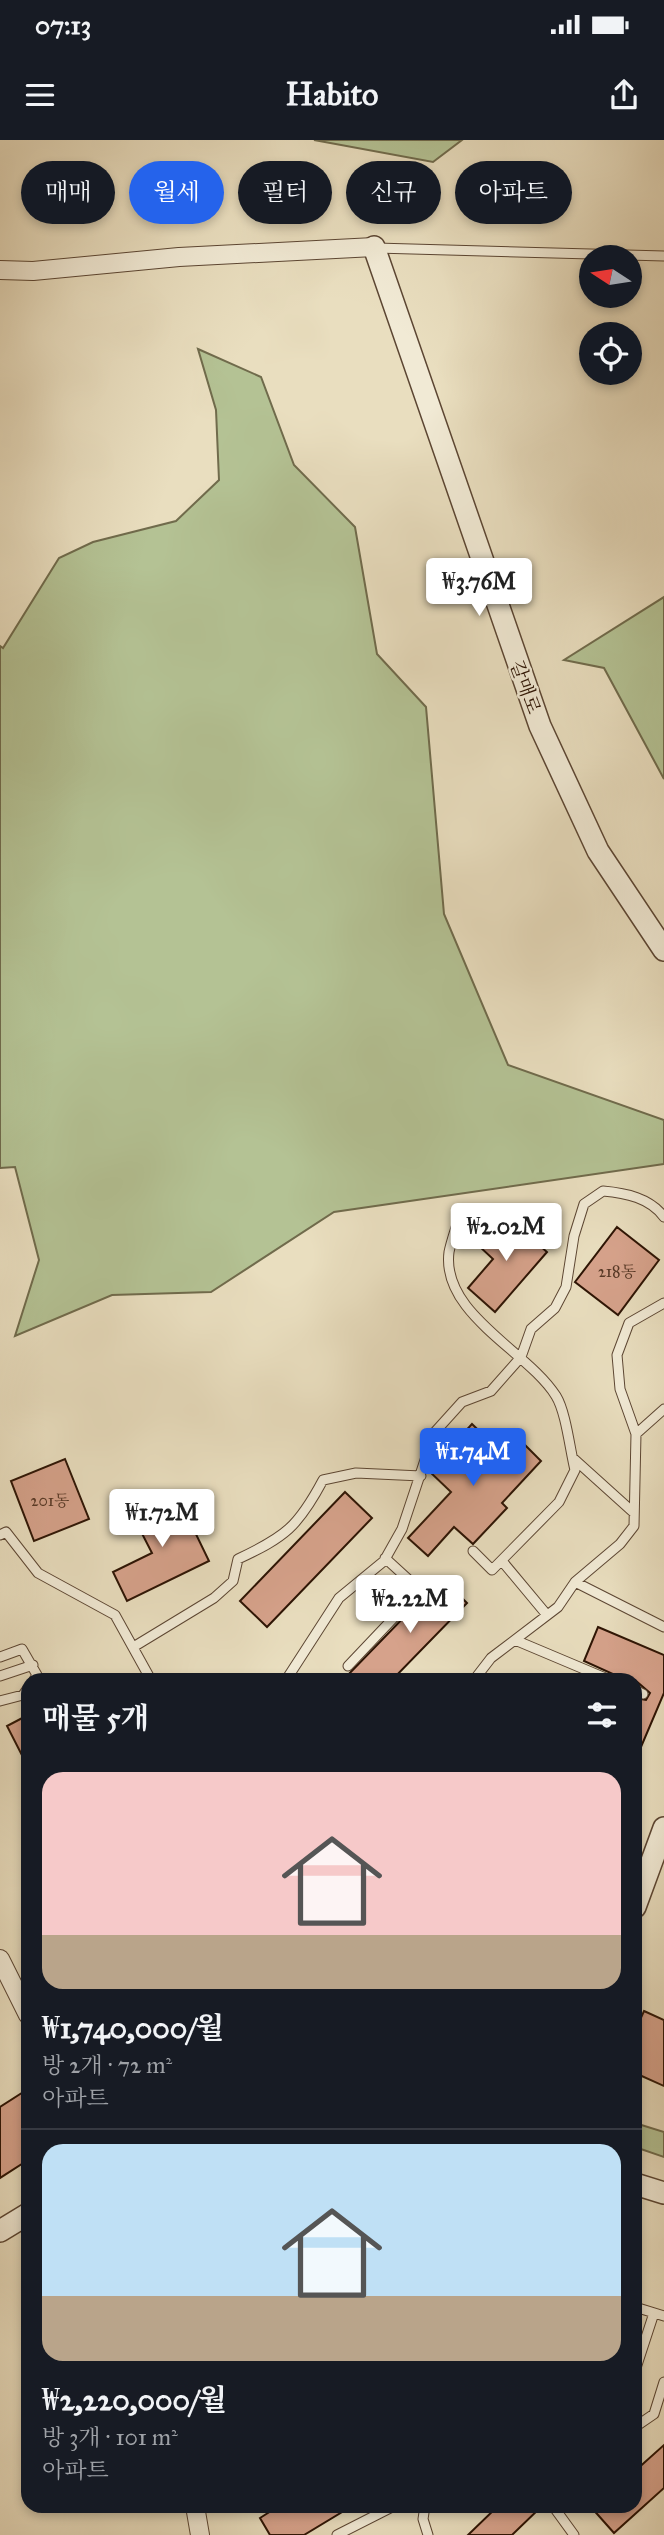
<!DOCTYPE html>
<html lang="ko">
<meta charset="utf-8">
<style>
body{margin:0;font-family:"IM FELL Great Primer","Noto Serif KR",serif;background:#242831;color:#f1f3f6;height:100vh;display:flex;flex-direction:column;font-size:26px;white-space:nowrap}
*{box-sizing:border-box;margin:0}
p{font-size:23px;color:#9ea1a6}
.icon{flex:none;width:38px;height:38px;fill:none;stroke:currentColor;stroke-width:2;stroke-linecap:round;stroke-linejoin:round}
.map{position:relative;flex:1;overflow:hidden}
.sheet{position:absolute;left:21px;top:1533px;width:621px;height:840px;display:flex;flex-direction:column;background:#171b24;border-radius:21px;box-shadow:0 4px 10px #0003}
.sheet>*{flex:none}
.guide{position:absolute;left:21px;top:21px;width:623px;height:63px;display:flex;gap:14px}
.needle{width:46px;rotate:282deg}
.fabs{position:absolute;left:579px;top:105px;display:grid;gap:14px}
.fabs a{display:grid;place-items:center;width:63px;height:63px;border-radius:50%;background:#171b24;box-shadow:0 4px 10px #0003;font-size:35px}
.price{position:absolute;translate:-50% -60px;padding:0 16px;border-radius:7px;background:#fff;color:#222;font-size:23px;line-height:46px;filter:drop-shadow(0 2px 4px #0008)}
.price::after{content:'';position:absolute;left:50%;top:42px;width:21px;height:16px;margin-left:-10px;background:inherit;clip-path:polygon(0 0,100% 0,50% 100%)}
.price.current{background:#2563eb;color:#fff}
ul{padding:0;list-style:none}
li{display:grid;align-content:center;gap:14px;height:371px;padding:0 21px}
li+li{border-top:2px solid #363941}
li span{display:grid;place-items:center;height:217px;border-radius:21px;color:#555}
li>.icon{margin-inline-start:auto}
span .icon{width:126px;height:126px;fill:#fffc;stroke-width:1}
li b{font-size:30px}
h2{display:flex;justify-content:space-between;align-items:center;height:84px;padding:0 21px;font-size:30px}
.tag{padding:0 24px;border-radius:32px;background:#171b24;box-shadow:0 4px 10px #0003;font-size:24px;line-height:63px}
.tag.current{background:#2563eb;color:#fff}
.status{display:flex;justify-content:space-between;align-items:center;height:49px;padding:0 35px;background:#171b24;direction:ltr}
.status svg{height:19px;fill:currentColor}
header{display:flex;justify-content:space-between;align-items:center;height:91px;padding:0 21px;background:#171b24;font-size:32px;font-weight:700}
.map>svg:first-child{display:block}
.green{fill:#b4c294;stroke:#706b4c;stroke-width:2}
.building{fill:#d6a28b;stroke:#2d1404;stroke-width:2}
.lines{fill:none;stroke-linecap:round;stroke-linejoin:round}
.service-casing{stroke:#5c4633;stroke-width:11}
.minor-casing{stroke:#5c4633;stroke-width:20}
.tertiary-casing{stroke:#5c4633;stroke-width:24}
.service{stroke:#f1ead5;stroke-width:9}
.minor{stroke:#f1ead5;stroke-width:18}
.tertiary{stroke:#f1ead5;stroke-width:21}
.labels{text-anchor:middle;stroke-width:5;stroke-linejoin:round;paint-order:stroke}
.number-label{font-size:16px;fill:#573826}
.street-label{font-size:19px;fill:#2d1404;stroke:#f1ead5}
</style>
<div class="status"><b>07:13</b><svg viewBox="0 0 49 12"><path d="M0 12V9h3v3zM5 12V6h3v6zM10 12V3h3v9zM15 12V0h3v12zM26 1h20v11H26zM47 4h2v5h-2z"/></svg></div>
<header><svg class="icon" aria-label="menu" viewBox="0 0 24 24"><path d="M4 6h16M4 12h16M4 18h16"/></svg>Habito<svg class="icon" aria-label="share" viewBox="0 0 24 24"><path d="M12 15V3M7 8l5-5 5 5M5 13v7h14v-7"/></svg></header>
<div class="map">
<svg width="664" height="2395" viewBox="0 0 664 2395">
<rect width="100%" height="100%" fill="#e9debf"/>
<filter id="stains"><feTurbulence type="fractalNoise" baseFrequency=".00286" numOctaves="4"/><feColorMatrix values="0 0 0 0 .2 0 0 0 0 .09 0 0 0 0 .02 0 0 0 .5 -.17"/></filter>
<radialGradient id="worn" r=".72"><stop offset=".6" stop-color="#630" stop-opacity="0"/><stop offset="1" stop-color="#630" stop-opacity=".3"/></radialGradient>
<path class="green" d="M 314,0 L 462,0 L 433,22 Z
M 198,209 L 261,237 L 294,325 L 355,387 L 377,514 L 426,567 L 444,774 L 508,925 L 664,980 L 664,1024 L 334,1072 L 211,1152 L 112,1155 L 15,1196 L 39,1120 L 15,1027 L 0,1028 L 0,506 L 3,508 L 59,418 L 93,402 L 176,381 L 219,340 L 216,270 Z
M 664,457 L 664,639 L 604,528 L 564,520 Z
M 635,1983 L 664,1992 L 664,2017 L 635,2007 Z"/>
<path class="building" d="M 506,1076 L 547,1112 L 495,1172 L 468,1148 L 493,1119 L 479,1106 Z
M 617,1087 L 659,1120 L 618,1175 L 575,1142 Z
M 472,1284 L 505,1316 L 520,1300 L 541,1321 L 502,1363 L 507,1368 L 473,1404 L 454,1387 L 428,1416 L 408,1398 L 451,1352 L 429,1331 Z
M 65,1319 L 89,1379 L 34,1401 L 11,1341 Z
M 345,1352 L 372,1378 L 267,1487 L 240,1461 Z
M 177,1355 L 209,1421 L 127,1461 L 113,1432 L 152,1413 L 133,1376 Z
M 442,1438 L 467,1463 L 392,1540 L 343,1540 Z
M 598,1487 L 664,1515 L 664,1553 L 635,1621 L 635,1558 L 646,1560 L 650,1553 L 635,1540 L 617,1540 L 613,1534 L 584,1521 Z
M 28,1575 L 28,1627 L 7,1586 Z
M 644,1871 L 664,1880 L 664,1946 L 635,1933 L 635,1891 Z
M 28,1949 L 28,2020 L 0,2038 L 0,1967 Z
M 664,2305 L 664,2348 L 614,2393 L 590,2366 L 635,2366 L 635,2331 Z
M 279,2366 L 352,2366 L 304,2395 L 270,2395 L 260,2378 Z
M 498,2366 L 542,2366 L 512,2395 L 468,2395 Z"/>
<g class="lines">
<defs>
<path id="service" d="M 376,108 L 664,116
M 458,1081 C 455,1091 451,1102 449,1112 C 441,1174 528,1211 556,1256 C 566,1272 570,1310 575,1330 L 559,1362 L 492,1430 L 473,1411
M 636,1294 L 664,1269
M 573,1318 L 634,1373
M 0,1395 L 6,1392 L 38,1433 L 115,1475 L 151,1540
M 502,1421 L 547,1475
M 575,1442 L 664,1487
M 515,1500 L 610,1540
M 135,1506 L 214,1458 L 233,1441 L 238,1419 C 285,1397 298,1387 323,1340 L 356,1333 L 421,1336
M 0,1517 L 22,1509 L 37,1535 L 34,1540
M 348,1526 L 420,1450 L 385,1418
M 0,1536 L 33,1525
M 286,1540 L 339,1458 L 384,1421 L 402,1389 L 434,1293 L 462,1262 L 491,1251 L 521,1217 L 531,1189 L 555,1168 L 566,1147 L 574,1096 L 584,1064 L 603,1051 C 626,1053 650,1058 664,1077
M 474,1540 L 491,1518 L 558,1467 L 575,1442 L 620,1404 L 634,1386 L 636,1294 L 620,1249 L 617,1215 L 629,1183 L 664,1163
M 635,1550 L 643,1554
M 0,1561 L 23,1555 L 28,1548
M 635,2167 L 664,2176
M 635,2231 L 654,2173
M 635,2287 L 654,2274 L 664,2242
M 425,2366 L 423,2379 L 428,2395
M 553,2366 L 574,2395
M 337,2395 L 394,2366"/>
<path id="minor" d="M 0,130 L 33,131 L 179,117 L 374,107
M 0,1819 L 28,1875
M 195,2366 L 200,2395"/>
<path id="tertiary" d="M 374,107 L 540,586 L 598,711 L 664,810
M 635,1767 L 664,1688
M 635,2044 L 664,2053
M 0,2091 L 28,2074"/>
</defs>
<use href="#service" class="service-casing"/>
<use href="#minor" class="minor-casing"/>
<use href="#tertiary" class="tertiary-casing"/>
<use href="#service" class="service"/>
<use href="#minor" class="minor"/>
<use href="#tertiary" class="tertiary"/>
</g>
<g class="labels">
<g class="number-label">
<text x="617" y="1137">218동</text>
<text x="50" y="1366">201동</text>
</g>
<g class="street-label">
<text transform="translate(526 547) rotate(70)" y="7">갈매로</text>
</g>
</g>
<rect width="100%" height="100%" filter="url(#stains)"/>
<rect width="100%" height="100%" fill="url(#worn)"/>
</svg>
<div class="fabs">
<a><svg class="needle" viewBox="-14 -14 28 28"><path d="M0-13l5 13h-10z" fill="#e53935"/><path d="M0 13l5-13h-10z" fill="#9ea1a6"/></svg></a>
<a><svg class="icon" aria-label="locate" viewBox="0 0 24 24"><circle cx="12" cy="12" r="6"/><path d="M12 2v4M12 18v4M2 12h4M18 12h4"/></svg></a>
</div>
<b class="price" style="left:479px;top:478px">₩3.76M</b>
<b class="price" style="left:506px;top:1123px">₩2.02M</b>
<b class="price current" style="left:473px;top:1348px">₩1.74M</b>
<b class="price" style="left:162px;top:1409px">₩1.72M</b>
<b class="price" style="left:410px;top:1495px">₩2.22M</b>
<div class="guide">
<a class="tag">매매</a>
<a class="tag current">월세</a>
<a class="tag">필터</a>
<a class="tag">신규</a>
<a class="tag">아파트</a>
</div>
<section class="sheet">
<h2>매물 5개<svg class="icon" aria-label="filters" viewBox="0 0 24 24"><path d="M4 7h16M4 17h16"/><circle cx="9" cy="7" r="2"/><circle cx="15" cy="17" r="2"/></svg></h2>
<ul>
<li><span style="background:linear-gradient(#f6c9c9 75%,#b9a48a 0)"><svg class="icon" aria-label="home" viewBox="0 0 24 24"><path d="M3 11l9-7 9 7M6 9v11h12V9"/></svg></span><div><b>₩1,740,000/월</b><p>방 2개 · 72 m²</p><p>아파트</p></div></li>
<li><span style="background:linear-gradient(#bfe0f5 70%,#b9a48a 0)"><svg class="icon" aria-label="home" viewBox="0 0 24 24"><path d="M3 11l9-7 9 7M6 9v11h12V9"/></svg></span><div><b>₩2,220,000/월</b><p>방 3개 · 101 m²</p><p>아파트</p></div></li>
</ul>
</section>
</div>
